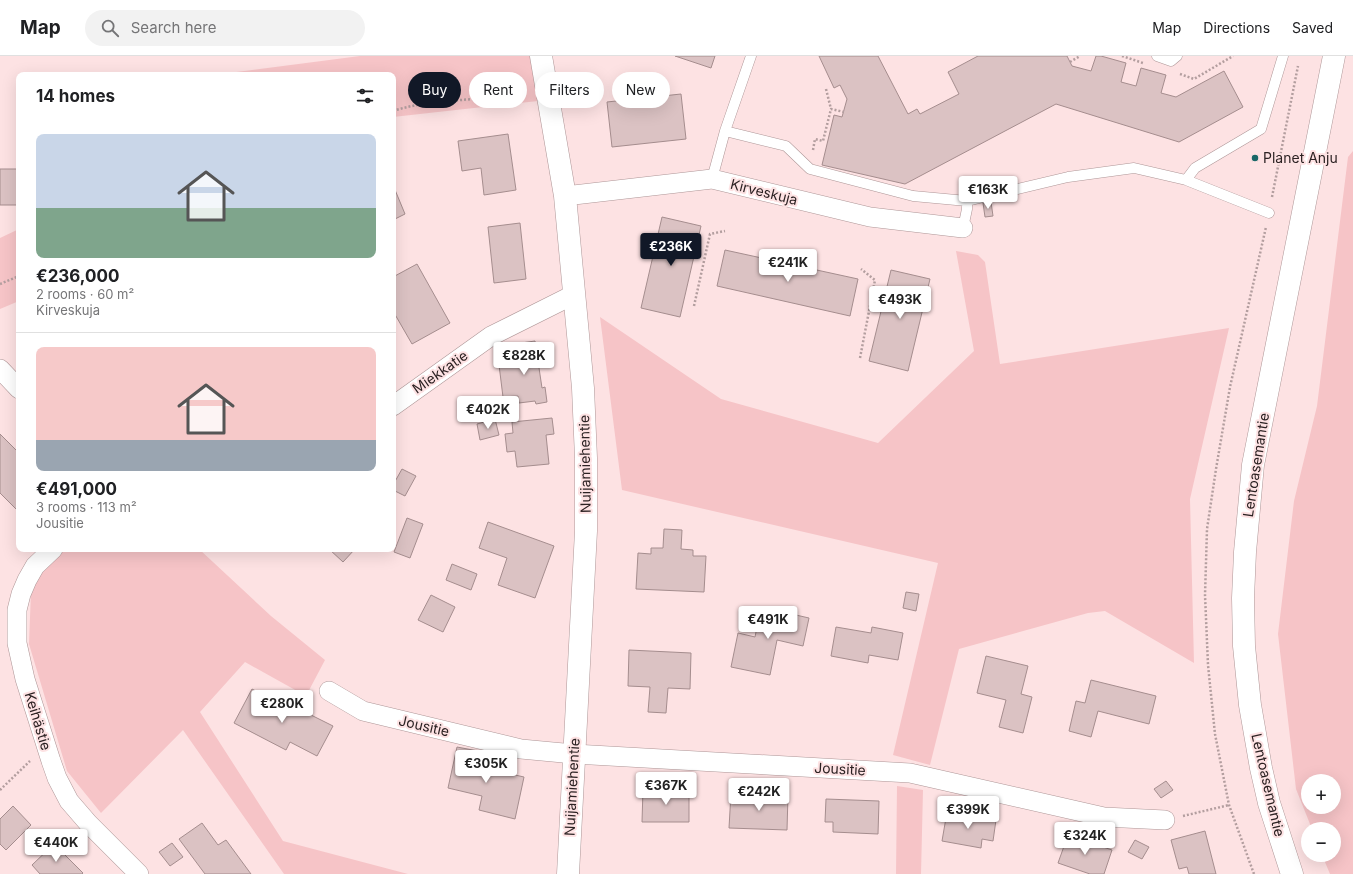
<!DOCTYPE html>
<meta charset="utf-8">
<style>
body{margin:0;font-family:Inter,sans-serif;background:#f2f2f2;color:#202124;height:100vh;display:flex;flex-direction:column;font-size:15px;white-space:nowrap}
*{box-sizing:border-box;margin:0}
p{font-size:13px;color:#757577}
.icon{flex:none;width:22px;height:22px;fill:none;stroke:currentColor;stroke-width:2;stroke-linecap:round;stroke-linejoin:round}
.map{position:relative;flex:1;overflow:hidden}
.side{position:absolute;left:16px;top:16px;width:380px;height:480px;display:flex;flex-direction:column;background:#fff;border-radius:8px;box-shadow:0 4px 16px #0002}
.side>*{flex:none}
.top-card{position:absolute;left:408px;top:16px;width:380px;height:36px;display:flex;gap:8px}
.tools{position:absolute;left:1301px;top:718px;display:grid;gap:8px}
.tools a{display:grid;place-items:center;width:40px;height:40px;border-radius:50%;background:#fff;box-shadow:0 4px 16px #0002;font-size:20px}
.price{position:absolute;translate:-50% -34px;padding:0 9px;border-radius:4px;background:#fff;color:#222;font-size:13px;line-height:26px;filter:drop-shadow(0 1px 2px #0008)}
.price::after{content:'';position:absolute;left:50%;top:24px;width:12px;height:9px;margin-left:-6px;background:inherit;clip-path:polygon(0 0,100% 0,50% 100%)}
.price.selected{background:#111827;color:#fff}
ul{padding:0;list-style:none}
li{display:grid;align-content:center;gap:8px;height:212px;padding:0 20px}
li+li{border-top:1px solid #e0e0e0}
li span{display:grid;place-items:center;height:124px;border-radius:8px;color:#555}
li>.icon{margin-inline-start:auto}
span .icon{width:72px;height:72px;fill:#fffc;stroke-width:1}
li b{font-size:17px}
h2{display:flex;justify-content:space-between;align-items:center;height:48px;padding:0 20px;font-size:17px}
.chip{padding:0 14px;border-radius:18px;background:#fff;box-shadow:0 4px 16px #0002;font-size:14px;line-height:36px}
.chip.selected{background:#111827;color:#fff}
header{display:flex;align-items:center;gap:24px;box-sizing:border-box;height:56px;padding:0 20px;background:#fff;border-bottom:1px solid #e0e0e0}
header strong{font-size:19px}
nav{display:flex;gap:22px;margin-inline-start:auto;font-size:14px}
.search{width:280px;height:36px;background:#f2f2f2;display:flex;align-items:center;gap:10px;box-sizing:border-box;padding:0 14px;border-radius:22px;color:#757577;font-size:15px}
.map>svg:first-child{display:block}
.green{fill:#f6c4c7;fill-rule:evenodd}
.building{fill:#dbc2c3;stroke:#a58d8e}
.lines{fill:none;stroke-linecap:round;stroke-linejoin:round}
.service-casing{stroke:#ae9697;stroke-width:11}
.minor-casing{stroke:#ae9697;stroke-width:20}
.tertiary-casing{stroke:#ae9697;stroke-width:23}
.secondary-casing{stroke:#ae9697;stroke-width:23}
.path{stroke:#b39e9f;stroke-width:2.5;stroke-dasharray:2 2;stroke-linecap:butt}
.service{stroke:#fff;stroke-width:10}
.minor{stroke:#fff;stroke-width:19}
.tertiary{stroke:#fff;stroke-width:22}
.secondary{stroke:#fff;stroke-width:22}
.poi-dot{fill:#196767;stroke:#fde2e3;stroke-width:1.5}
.labels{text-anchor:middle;stroke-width:4;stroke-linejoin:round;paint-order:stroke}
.poi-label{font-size:14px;fill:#2c2223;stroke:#fde2e3;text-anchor:start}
.street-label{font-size:14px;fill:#2c2223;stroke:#fde2e3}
</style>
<header>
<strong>Map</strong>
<div class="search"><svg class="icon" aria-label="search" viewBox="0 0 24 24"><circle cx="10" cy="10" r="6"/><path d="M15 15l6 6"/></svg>Search here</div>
<nav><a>Map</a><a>Directions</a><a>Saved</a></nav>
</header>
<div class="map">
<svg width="1353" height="818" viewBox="0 0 1353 818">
<rect width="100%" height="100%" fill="#fde2e3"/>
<path class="green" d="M 360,0 L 531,0 L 538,45 L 393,61 L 393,19 L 213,19 Z
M 1353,95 L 1353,818 L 1330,818 L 1322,799 L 1334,799 L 1334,773 L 1312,773 L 1296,733 L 1278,578 L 1294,445 L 1317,350 L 1348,101 ZM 1308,725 L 1334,725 L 1334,751 L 1308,751 Z
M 19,173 L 19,245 L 0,253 L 0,182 Z
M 956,195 L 978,199 L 985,206 L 1000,308 L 1229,272 L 1190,443 L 1194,607 L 1105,555 L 1088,557 L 959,593 L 930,709 L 893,699 L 938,507 L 622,434 L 600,261 L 721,343 L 878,387 L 974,295 Z
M 63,493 L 199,493 L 271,560 L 325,604 L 306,640 L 245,606 L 200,656 L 283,785 L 408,818 L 284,818 L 183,674 L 101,757 L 67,715 L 29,588 L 31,535 L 40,518 Z
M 897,730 L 923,734 L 921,818 L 896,818 Z"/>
<path class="building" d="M 675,0 L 715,0 L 711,12 Z
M 819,0 L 878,0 L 908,58 L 917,53 L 920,58 L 959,38 L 948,16 L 978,0 L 1067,0 L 1072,10 L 1091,15 L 1096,0 L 1101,0 L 1126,7 L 1121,26 L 1136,30 L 1141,12 L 1166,19 L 1161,37 L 1176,41 L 1224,15 L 1243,51 L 1179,86 L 1056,48 L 905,128 L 822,109 L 834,59 L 842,61 L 847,43 L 840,29 L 834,32 Z
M 681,38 L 686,83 L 612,91 L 607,46 Z
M 508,78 L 516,134 L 484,139 L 481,112 L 462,115 L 458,85 Z
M 0,113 L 19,113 L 19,149 L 0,149 Z
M 393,129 L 405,158 L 393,164 Z
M 991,146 L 993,160 L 985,161 L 983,147 Z
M 662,161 L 701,170 L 680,261 L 641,252 Z
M 520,167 L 526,223 L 494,227 L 488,171 Z
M 725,194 L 858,223 L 850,260 L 717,230 Z
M 417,208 L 450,267 L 412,288 L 393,255 L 393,221 Z
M 891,214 L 930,223 L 908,315 L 869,305 Z
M 535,285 L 542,332 L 545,331 L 547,346 L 536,348 L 535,345 L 519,347 L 518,340 L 503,341 L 499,309 L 517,307 L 514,288 Z
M 552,362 L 554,378 L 546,379 L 549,408 L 517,411 L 515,395 L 507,396 L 505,378 L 513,377 L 512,366 Z
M 495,363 L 499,379 L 480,384 L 477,368 Z
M 0,378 L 19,397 L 18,455 L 0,437 Z
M 402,413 L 416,420 L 405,440 L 393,434 L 393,429 Z
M 407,462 L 423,468 L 410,502 L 394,496 Z
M 488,466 L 554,490 L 535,542 L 498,529 L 507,502 L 479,492 Z
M 664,473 L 682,474 L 681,493 L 693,494 L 693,500 L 706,500 L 704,536 L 636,533 L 638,497 L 651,498 L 651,492 L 663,492 Z
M 329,493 L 355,493 L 343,506 Z
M 452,508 L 477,518 L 471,534 L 446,524 Z
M 906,536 L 919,538 L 916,555 L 903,552 Z
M 431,539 L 455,551 L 443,576 L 418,564 Z
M 761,551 L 809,562 L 803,590 L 777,584 L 770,619 L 731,611 L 738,577 L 755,581 Z
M 836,571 L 871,577 L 872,571 L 903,577 L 898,604 L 869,599 L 868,607 L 831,600 Z
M 629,594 L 691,597 L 690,633 L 668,632 L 666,657 L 648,656 L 650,631 L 628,630 Z
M 986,600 L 1028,610 L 1021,638 L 1032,641 L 1023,677 L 999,671 L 1006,644 L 977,637 Z
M 1091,624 L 1156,640 L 1149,668 L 1098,655 L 1091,681 L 1069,675 L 1076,645 L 1085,647 Z
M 252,633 L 301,659 L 303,655 L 333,670 L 317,700 L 290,686 L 286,694 L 234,667 Z
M 457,691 L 478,695 L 475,710 L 524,721 L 515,763 L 479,754 L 482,740 L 448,732 Z
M 1166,725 L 1173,734 L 1161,742 L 1154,733 Z
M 643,733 L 689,734 L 689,766 L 642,766 Z
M 731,737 L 788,739 L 787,774 L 729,772 Z
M 826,743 L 879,745 L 878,778 L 833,776 L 833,766 L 825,766 Z
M 13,750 L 31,769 L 6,794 L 0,788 L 0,763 Z
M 947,756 L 996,764 L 993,785 L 982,783 L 981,792 L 942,785 Z
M 202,767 L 218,789 L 226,784 L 251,818 L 205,818 L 179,783 Z
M 1205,775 L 1216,818 L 1189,818 L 1187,811 L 1179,813 L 1171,784 Z
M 1068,779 L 1112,794 L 1104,818 L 1090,818 L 1058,807 Z
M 1135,784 L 1149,791 L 1142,803 L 1128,796 Z
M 172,787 L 183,801 L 170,810 L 159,796 Z
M 54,788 L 83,817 L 82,818 L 40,818 L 32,809 Z"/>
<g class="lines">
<defs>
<path id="service" d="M 1157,0 L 1171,5 L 1177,0
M 725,75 L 786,90 L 810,113 L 913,140 L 967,145 L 1068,121 L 1134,112 L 1186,124 L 1269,157
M 712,123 L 725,75 L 751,0
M 1186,124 L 1195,112 L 1261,73 L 1283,0
M 963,172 L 967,153 L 967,145"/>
<path id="minor" d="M 565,140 L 712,123 L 870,161 L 963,172
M 0,313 L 19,333
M 393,350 L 491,280 L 573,239
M 53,493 L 35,510 L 27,524 L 21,538 L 17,554 L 17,587 L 25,623 L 51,705 L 57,722 L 69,745 L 88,767 L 139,818
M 329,635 L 363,655 L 521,693 L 574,698 L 910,717 L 1104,761 L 1165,764"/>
<path id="tertiary" d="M 541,0 L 565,140 L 583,332 L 586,402 L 586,475 L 568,818"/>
<path id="secondary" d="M 1292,818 L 1269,747 L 1261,712 L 1250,649 L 1244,590 L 1243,542 L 1245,496 L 1253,409 L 1334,0"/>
</defs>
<use href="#service" class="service-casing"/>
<use href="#minor" class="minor-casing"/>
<use href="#tertiary" class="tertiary-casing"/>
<use href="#secondary" class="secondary-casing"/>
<path class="path" d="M 1122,0 L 1143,7
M 1070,6 L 1080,0
M 1180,18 L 1194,23 L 1233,0
M 826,33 L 831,53
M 393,55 C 411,49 429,47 448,45 C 474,43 499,41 525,40
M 813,94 L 815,83 L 823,85 L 831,53 L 844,56
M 1272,141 L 1298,10
M 0,228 L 19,220
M 694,250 L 710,178 L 725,175
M 860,302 L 875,224 L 861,213
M 0,734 L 30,705
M 1183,760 L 1229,749
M 1254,818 L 1229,749 L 1215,678 L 1208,609 L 1205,539 L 1207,473 L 1216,413 L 1230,331 L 1266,171"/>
<use href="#service" class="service"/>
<use href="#minor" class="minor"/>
<use href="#tertiary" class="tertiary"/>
<use href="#secondary" class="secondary"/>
</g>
<circle class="poi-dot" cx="1255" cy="102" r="4"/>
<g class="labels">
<g class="poi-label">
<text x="1263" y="107">Planet Anju</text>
</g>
<g class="street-label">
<text transform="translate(764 136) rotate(14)" y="5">Kirveskuja</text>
<text transform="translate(440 316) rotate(-35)" y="5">Miekkatie</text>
<text transform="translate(585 408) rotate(-91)" y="5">Nuijamiehentie</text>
<text transform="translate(1256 409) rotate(-81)" y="5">Lentoasemantie</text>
<text transform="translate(38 665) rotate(73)" y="5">Keihästie</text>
<text transform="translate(424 670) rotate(13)" y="5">Jousitie</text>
<text transform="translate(840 713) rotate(3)" y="5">Jousitie</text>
<text transform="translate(1268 729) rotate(77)" y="5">Lentoasemantie</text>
<text transform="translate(572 731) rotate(-87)" y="5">Nuijamiehentie</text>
</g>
</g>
</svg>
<div class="tools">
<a>+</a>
<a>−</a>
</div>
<b class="price" style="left:988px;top:154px">€163K</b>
<b class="price selected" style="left:671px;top:211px">€236K</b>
<b class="price" style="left:788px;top:227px">€241K</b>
<b class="price" style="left:900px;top:264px">€493K</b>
<b class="price" style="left:524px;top:320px">€828K</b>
<b class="price" style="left:488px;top:374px">€402K</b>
<b class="price" style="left:768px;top:584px">€491K</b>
<b class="price" style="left:282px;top:668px">€280K</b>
<b class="price" style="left:486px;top:728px">€305K</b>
<b class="price" style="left:666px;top:750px">€367K</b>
<b class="price" style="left:759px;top:756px">€242K</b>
<b class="price" style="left:968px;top:774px">€399K</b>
<b class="price" style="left:1085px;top:800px">€324K</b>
<b class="price" style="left:56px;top:807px">€440K</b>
<div class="top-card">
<a class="chip selected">Buy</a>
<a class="chip">Rent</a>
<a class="chip">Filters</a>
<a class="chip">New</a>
</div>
<section class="side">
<h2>14 homes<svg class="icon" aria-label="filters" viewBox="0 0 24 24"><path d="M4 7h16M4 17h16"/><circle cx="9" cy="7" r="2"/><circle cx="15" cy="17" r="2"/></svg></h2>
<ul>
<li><span style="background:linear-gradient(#c9d6e8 60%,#7fa58c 0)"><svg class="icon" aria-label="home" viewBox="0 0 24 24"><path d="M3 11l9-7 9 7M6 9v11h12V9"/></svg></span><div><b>€236,000</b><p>2 rooms · 60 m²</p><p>Kirveskuja</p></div></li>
<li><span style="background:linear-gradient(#f6c9c9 75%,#9aa5b1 0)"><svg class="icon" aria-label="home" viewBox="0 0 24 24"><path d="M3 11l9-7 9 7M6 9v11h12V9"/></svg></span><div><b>€491,000</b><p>3 rooms · 113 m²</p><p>Jousitie</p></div></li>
</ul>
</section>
</div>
